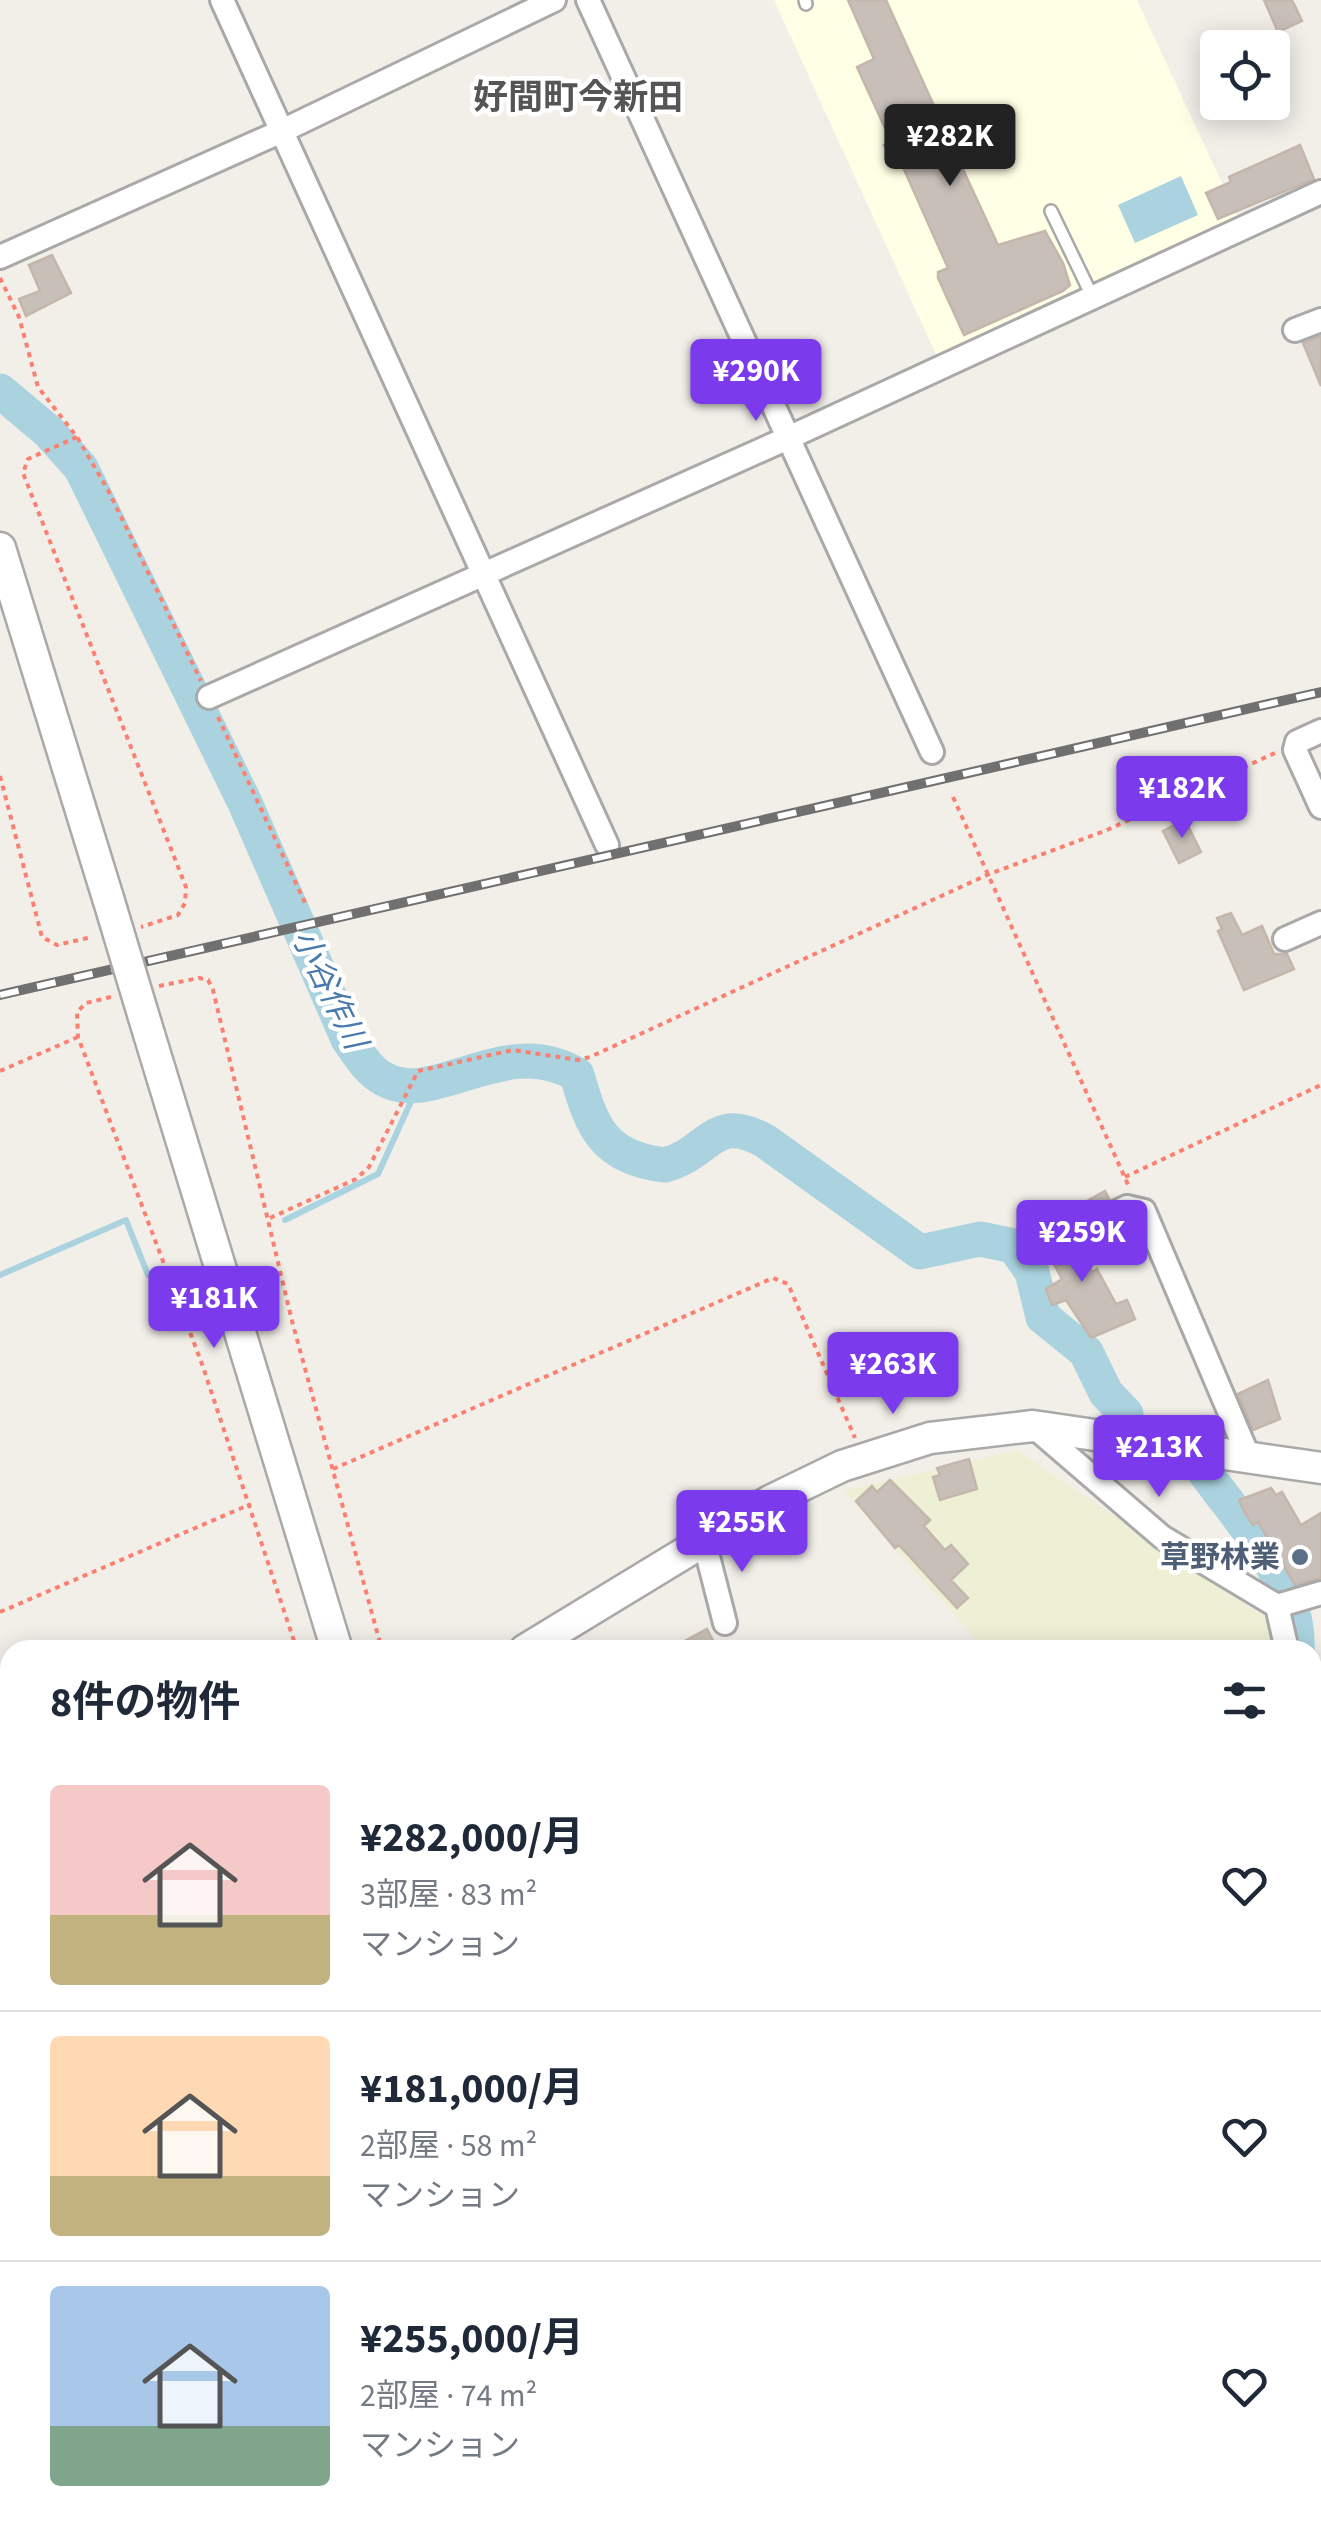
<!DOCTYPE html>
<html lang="ja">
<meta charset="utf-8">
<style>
body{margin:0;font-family:"Source Sans 3","Noto Sans JP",sans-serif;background:#f2f2f3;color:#1f2937;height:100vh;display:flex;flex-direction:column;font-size:38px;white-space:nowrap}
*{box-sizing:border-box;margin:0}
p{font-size:32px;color:#747a83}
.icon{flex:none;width:55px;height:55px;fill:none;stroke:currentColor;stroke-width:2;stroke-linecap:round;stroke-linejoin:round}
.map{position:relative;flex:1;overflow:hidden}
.details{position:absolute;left:0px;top:1640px;width:1322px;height:892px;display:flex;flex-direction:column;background:#fff;border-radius:30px 30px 0 0;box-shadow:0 5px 25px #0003}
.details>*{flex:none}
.tools{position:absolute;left:1200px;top:30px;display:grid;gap:20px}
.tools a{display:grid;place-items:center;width:90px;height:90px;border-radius:10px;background:#fff;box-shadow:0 5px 25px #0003;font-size:50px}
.price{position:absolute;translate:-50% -85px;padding:0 22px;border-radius:10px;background:#7c3aed;color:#fff;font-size:32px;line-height:65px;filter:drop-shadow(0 2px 5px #0008)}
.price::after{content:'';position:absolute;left:50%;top:60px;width:30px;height:22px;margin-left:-15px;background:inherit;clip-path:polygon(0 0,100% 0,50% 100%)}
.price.active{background:#222;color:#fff}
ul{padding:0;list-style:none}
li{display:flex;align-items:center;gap:30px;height:250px;padding:0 50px}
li+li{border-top:2px solid #e0e1e3}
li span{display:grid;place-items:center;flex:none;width:280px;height:200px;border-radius:10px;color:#555}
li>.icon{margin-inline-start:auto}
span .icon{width:120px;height:120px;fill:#fffc;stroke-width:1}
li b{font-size:42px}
h2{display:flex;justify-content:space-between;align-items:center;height:120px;padding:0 50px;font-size:42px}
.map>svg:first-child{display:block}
.education{fill:#ffffe5}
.farmland{fill:#eef0d5}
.forest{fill:#add19e}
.water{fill:#aad3df}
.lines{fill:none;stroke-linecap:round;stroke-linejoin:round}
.stream{stroke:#aad3df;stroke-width:6}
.river{stroke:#aad3df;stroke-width:35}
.building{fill:#c7bfb8;stroke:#c4b6ab;stroke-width:2.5}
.service-casing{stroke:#a9a9a9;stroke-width:16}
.minor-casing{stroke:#a9a9a9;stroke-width:28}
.tertiary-casing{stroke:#a9a9a9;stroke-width:35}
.path{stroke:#fa8072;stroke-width:4;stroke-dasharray:5 5;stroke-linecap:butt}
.service{stroke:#fff;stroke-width:11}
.minor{stroke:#fff;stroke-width:22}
.tertiary{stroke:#fff;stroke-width:30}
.rail-casing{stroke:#707070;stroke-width:10}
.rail{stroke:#fff;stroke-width:6;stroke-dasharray:19;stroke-linecap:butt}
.tertiary-bridge-casing{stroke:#a9a9a9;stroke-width:35;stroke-linecap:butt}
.tertiary-bridge{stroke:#fff;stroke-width:30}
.service-dot{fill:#5c6f8a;stroke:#fff;stroke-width:4}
.labels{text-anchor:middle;stroke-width:9;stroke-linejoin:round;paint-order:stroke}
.service-label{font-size:30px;font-weight:bold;fill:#4e5e75;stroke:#fff;text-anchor:end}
.water-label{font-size:32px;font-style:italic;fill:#4a7aab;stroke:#fff}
.quarter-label{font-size:35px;font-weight:bold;fill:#555;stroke:#fff}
</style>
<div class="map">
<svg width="1321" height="2532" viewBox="0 0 1321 2532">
<rect width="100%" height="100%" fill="#f2efe9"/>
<path class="education" d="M 774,0 L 1137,0 L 1240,222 L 939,361 Z"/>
<path class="farmland" d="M 1017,1450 L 1275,1624 L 1275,1650 L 986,1650 L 843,1491 Z
M 1312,1741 L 1321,1741 L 1321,1915 L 1313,1917 Z
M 1321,2013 L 1321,2532 L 1245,2532 L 1248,2523 L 1312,2522 L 1312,2017 Z"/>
<path class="forest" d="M 0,2201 L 10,2206 L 10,2522 L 569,2522 L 571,2532 L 0,2532 Z"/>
<path class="water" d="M 1181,176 L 1198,215 L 1135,243 L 1118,205 Z"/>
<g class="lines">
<path class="stream" d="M 285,1220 L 378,1174 L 419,1084
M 0,1275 L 126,1220 L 148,1275 L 151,1274
M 0,1801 L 10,1824"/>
<path class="river" d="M 0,391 L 49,432 L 81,468 L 245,803 L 348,1039 C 358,1053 368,1071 384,1079 C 434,1108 506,1031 577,1075 C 592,1128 604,1158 665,1165 C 710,1153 713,1112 765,1141 L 920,1252 L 980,1239 L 1014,1246 L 1032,1272 L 1043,1317 L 1086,1352 L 1106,1393 L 1126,1414
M 1202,1468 C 1238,1520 1301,1582 1297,1650
M 1312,1776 L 1321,1797"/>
</g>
<path class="building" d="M 848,0 L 886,0 L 944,128 L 954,124 L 964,145 L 954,150 L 998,245 L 1045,231 L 1063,263 L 1070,285 L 1063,291 L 964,335 L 938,278 L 938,272 L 948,268 L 898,156 L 891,159 L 884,145 L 891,141 L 857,67 L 874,59 Z
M 1264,0 L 1292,0 L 1302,21 L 1278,32 Z
M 1300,145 L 1314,179 L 1218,219 L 1206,193 L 1231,182 L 1229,177 Z
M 52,255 L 71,293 L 26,316 L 19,299 L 40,291 L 29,265 Z
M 1321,336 L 1321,386 L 1303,343 Z
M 1185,820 L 1201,852 L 1179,863 L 1163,831 Z
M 1231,913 L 1242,935 L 1262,926 L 1274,954 L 1287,954 L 1294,969 L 1244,990 L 1218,931 L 1222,929 L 1217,918 Z
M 1105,1191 L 1109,1199 L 1075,1216 L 1067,1229 L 1060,1216 Z
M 1061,1219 L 1092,1272 L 1097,1269 L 1116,1304 L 1127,1300 L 1135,1319 L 1091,1338 L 1066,1300 L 1052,1305 L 1046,1289 L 1062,1279 L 1037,1233 Z
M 1268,1380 L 1280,1419 L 1253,1430 L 1238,1394 Z
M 969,1459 L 977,1489 L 940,1500 L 933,1477 L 940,1475 L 937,1468 Z
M 890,1480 L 930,1520 L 924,1526 L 945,1550 L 951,1545 L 968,1564 L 951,1580 L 968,1598 L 957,1608 L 899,1545 L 895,1548 L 856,1501 L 872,1486 L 877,1492 Z
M 1271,1488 L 1276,1495 L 1282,1492 L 1301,1525 L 1321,1513 L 1321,1578 L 1295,1585 L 1258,1522 L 1253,1525 L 1246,1515 L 1239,1500 Z
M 707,1629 L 718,1650 L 668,1650 Z"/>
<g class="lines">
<defs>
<path id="service" d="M 805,0 L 806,4
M 1051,211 L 1092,296"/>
<path id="minor" d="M 222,0 L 607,845
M 588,0 L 932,752
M 0,257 L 282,131 L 554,0
M 1295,330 L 1321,320
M 209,697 L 788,438 L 1321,192
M 1321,731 L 1297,742 L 1295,750 L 1321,807
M 1285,939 L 1321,923
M 1082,1229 L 1127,1207 L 1144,1211 L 1249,1458
M 1033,1426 L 1162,1537 L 1277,1606 L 1321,1593
M 704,1541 L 725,1623
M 1277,1606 L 1287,1650
M 1312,1802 L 1321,1822
M 1312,1860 L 1321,1856
M 1312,2059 L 1321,2075
M 1312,2195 L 1321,2179
M 1312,2211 L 1321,2214
M 1234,2532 L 1238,2522"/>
<path id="tertiary" d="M 0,548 L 108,898
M 149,1034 L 337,1650
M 525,1650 L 770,1501 L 842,1466 L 930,1438 L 1033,1426 L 1321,1468
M 0,1970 L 10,1966
M 609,2522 L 612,2532"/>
</defs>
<use href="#service" class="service-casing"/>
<use href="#minor" class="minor-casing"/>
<use href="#tertiary" class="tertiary-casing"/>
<path class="path" d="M 0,278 L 19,317 L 38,387 L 77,437 L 108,490 L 201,681
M 77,437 L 28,459 L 23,473 L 186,887 L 185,903 L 178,915 L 141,927
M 218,717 L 307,907
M 0,776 L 42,937 L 57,945 L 92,937
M 953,797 L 1130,1189
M 159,986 L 199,978 L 208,980 L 213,990 L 292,1321 L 382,1650
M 111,997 L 86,1003 L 77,1012 L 78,1037 L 202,1364 L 297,1650
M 0,1071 L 78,1037
M 1125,1177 L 1321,1085
M 270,1218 L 356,1179 L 369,1167 L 418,1071 L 513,1050 L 578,1060 L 590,1057 L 987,875 L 1107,830 L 1275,753
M 333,1469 L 773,1278 L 788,1284 L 855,1438
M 0,1612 L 251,1504"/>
<use href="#service" class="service"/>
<use href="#minor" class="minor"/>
<use href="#tertiary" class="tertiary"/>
<defs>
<path id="rail" d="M 0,995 L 1321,692"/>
</defs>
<use href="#rail" class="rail-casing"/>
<use href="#rail" class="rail"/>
<defs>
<path id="tertiary-bridge" d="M 108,898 L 149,1034"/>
</defs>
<use href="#tertiary-bridge" class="tertiary-bridge-casing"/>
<use href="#tertiary-bridge" class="tertiary-bridge"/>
</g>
<circle class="service-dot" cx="1300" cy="1557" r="10"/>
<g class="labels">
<g class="service-label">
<text x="1280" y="1567">草野林業</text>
</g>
<g class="water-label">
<text transform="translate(330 989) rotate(64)" y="11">小谷作川</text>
</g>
<g class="quarter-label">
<text x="578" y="109">好間町今新田</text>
</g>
</g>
</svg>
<div class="tools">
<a><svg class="icon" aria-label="locate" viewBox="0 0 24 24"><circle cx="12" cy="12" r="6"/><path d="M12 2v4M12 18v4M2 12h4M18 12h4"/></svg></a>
</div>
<b class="price active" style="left:950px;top:189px">¥282K</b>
<b class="price" style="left:756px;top:424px">¥290K</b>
<b class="price" style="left:1182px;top:841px">¥182K</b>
<b class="price" style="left:1082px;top:1285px">¥259K</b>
<b class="price" style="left:214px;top:1351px">¥181K</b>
<b class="price" style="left:893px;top:1417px">¥263K</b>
<b class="price" style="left:1159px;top:1500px">¥213K</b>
<b class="price" style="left:742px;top:1575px">¥255K</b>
<section class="details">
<h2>8件の物件<svg class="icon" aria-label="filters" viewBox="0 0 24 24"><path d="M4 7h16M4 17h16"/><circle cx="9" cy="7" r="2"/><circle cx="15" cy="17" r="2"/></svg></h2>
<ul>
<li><span style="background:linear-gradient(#f6c9c9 65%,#c2b280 0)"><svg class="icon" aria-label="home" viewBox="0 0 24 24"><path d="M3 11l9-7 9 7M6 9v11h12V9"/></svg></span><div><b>¥282,000/月</b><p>3部屋 · 83 m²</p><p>マンション</p></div><svg class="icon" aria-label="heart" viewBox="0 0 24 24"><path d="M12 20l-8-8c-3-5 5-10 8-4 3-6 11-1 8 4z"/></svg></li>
<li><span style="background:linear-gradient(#ffd9b3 70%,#c2b280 0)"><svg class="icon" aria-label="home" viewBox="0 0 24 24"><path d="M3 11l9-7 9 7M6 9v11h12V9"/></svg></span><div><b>¥181,000/月</b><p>2部屋 · 58 m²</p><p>マンション</p></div><svg class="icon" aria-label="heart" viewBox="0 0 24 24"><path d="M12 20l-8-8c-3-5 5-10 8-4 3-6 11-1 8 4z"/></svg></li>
<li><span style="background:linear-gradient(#a9c7e8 70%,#7fa58c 0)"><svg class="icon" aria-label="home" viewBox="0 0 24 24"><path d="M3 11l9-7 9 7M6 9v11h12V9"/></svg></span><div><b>¥255,000/月</b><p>2部屋 · 74 m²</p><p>マンション</p></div><svg class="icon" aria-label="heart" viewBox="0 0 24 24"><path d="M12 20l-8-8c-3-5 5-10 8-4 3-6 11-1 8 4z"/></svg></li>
</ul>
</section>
</div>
